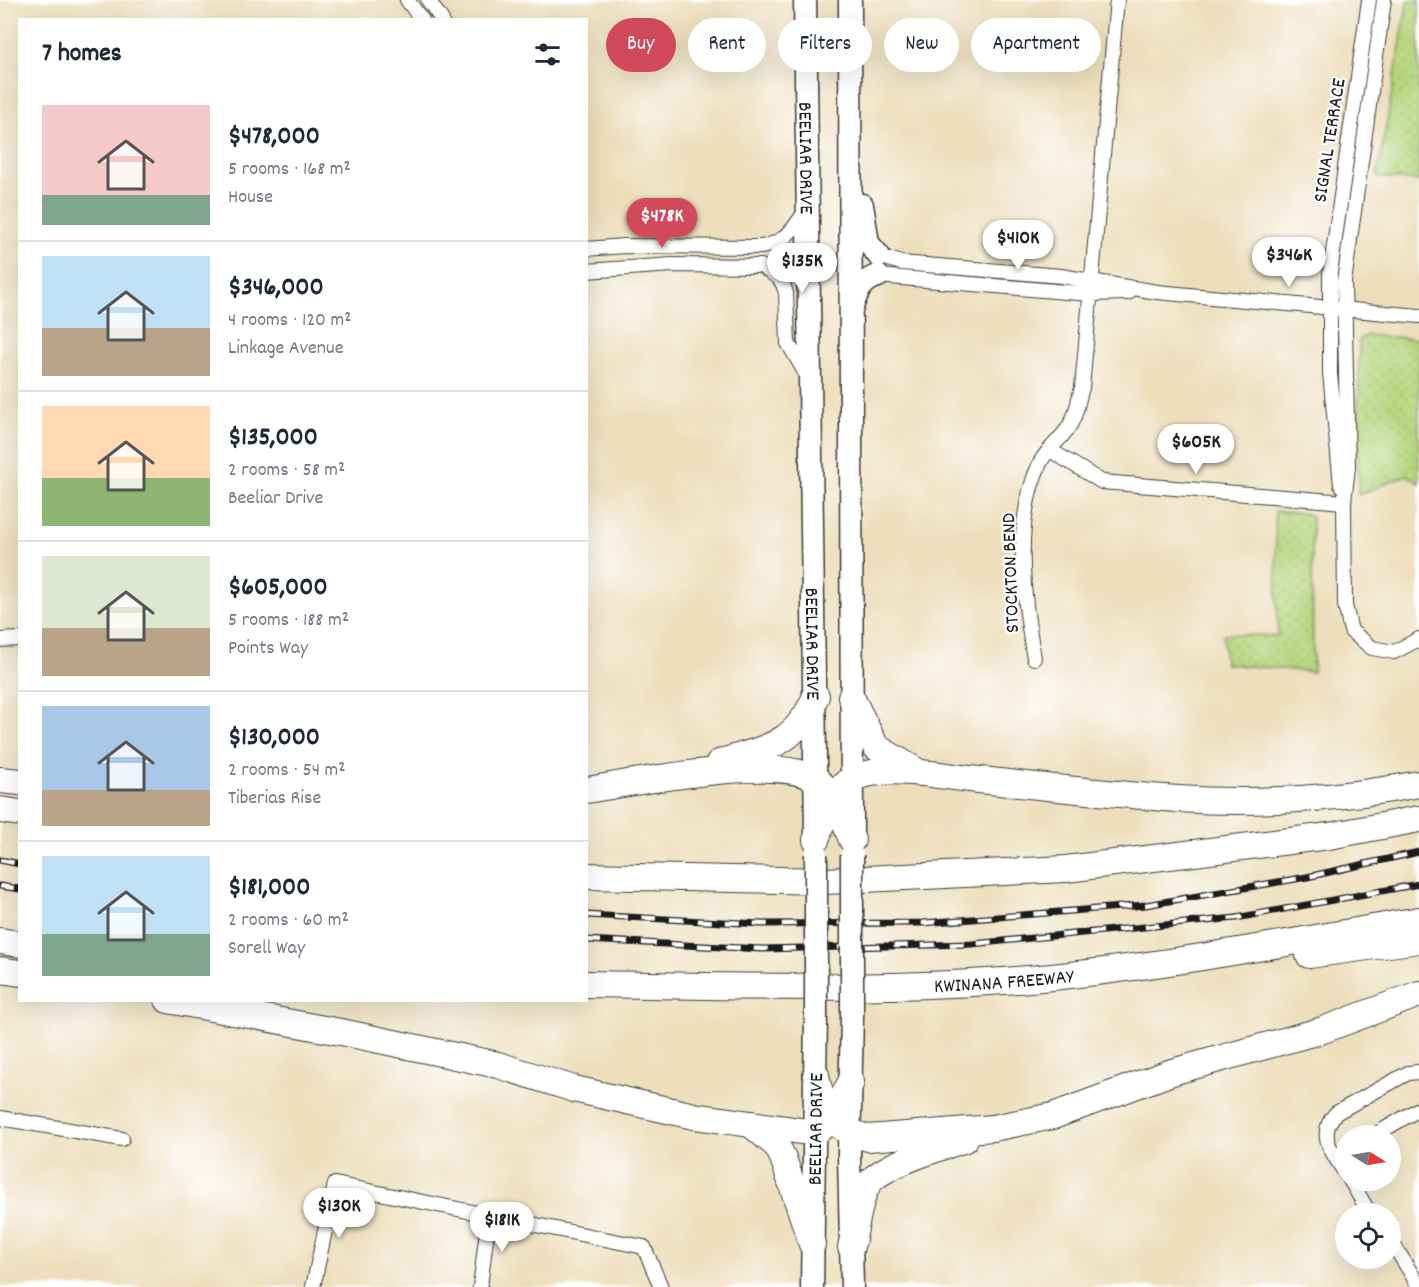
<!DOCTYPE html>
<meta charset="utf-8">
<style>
body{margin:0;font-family:Dekko,sans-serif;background:#f2f2f3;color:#1f2937;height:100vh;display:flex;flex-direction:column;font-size:22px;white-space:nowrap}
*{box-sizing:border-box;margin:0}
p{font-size:20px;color:#747a83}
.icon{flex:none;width:33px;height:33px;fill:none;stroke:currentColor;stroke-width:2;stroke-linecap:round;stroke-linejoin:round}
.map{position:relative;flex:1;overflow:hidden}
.drawer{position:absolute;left:18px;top:18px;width:570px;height:984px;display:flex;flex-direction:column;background:#fff;border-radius:0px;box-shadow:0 6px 24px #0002}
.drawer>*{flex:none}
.guide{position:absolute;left:606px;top:18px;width:570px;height:54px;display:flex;gap:12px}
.needle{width:39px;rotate:101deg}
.buttons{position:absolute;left:1335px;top:1125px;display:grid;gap:12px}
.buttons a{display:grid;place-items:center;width:66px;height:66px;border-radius:50%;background:#fff;box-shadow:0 6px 24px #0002;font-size:30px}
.price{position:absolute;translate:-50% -51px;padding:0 14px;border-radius:21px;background:#fff;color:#222;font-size:20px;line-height:39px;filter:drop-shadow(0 2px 3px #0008)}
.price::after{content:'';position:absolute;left:50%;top:36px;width:18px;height:14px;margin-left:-9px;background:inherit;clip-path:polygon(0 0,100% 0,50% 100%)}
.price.current{background:#d1495b;color:#fff}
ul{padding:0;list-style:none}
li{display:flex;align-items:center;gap:18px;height:150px;padding:0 24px}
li+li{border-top:2px solid #e0e1e3}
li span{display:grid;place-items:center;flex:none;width:168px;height:120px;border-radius:0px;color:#555}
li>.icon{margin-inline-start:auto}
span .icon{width:72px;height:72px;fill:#fffc;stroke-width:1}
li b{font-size:26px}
h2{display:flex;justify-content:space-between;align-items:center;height:72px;padding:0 24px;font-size:26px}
.pill{padding:0 21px;border-radius:27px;background:#fff;box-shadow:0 6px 24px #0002;font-size:21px;line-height:54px}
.pill.current{background:#d1495b;color:#fff}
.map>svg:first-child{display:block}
.grass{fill:url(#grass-dots);stroke:#68794d;stroke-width:1.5}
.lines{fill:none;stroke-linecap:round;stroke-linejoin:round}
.minor-casing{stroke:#3b3934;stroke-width:16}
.trunk-casing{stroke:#3b3934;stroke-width:25}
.motorway-casing{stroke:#3b3934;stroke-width:28}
.minor{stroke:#fff;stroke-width:14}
.trunk{stroke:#fff;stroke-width:22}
.motorway{stroke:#fff;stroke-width:26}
.rail-casing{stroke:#1c1c1c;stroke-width:7}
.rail{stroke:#fff;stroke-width:4.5;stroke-dasharray:14;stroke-linecap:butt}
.trunk-bridge-casing{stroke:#3b3934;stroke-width:25;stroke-linecap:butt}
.trunk-bridge{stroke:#fff;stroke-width:22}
.labels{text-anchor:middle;stroke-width:4.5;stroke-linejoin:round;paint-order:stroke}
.street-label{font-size:20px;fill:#1c1c1c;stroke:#fff}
</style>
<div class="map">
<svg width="1419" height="1287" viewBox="0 0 1419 1287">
<defs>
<pattern id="grass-dots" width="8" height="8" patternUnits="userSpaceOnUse" patternTransform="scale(1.5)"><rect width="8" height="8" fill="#b5d67e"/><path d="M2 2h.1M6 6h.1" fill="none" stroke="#9bb76c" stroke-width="1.8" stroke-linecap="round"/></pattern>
</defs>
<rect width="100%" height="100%" fill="#fff"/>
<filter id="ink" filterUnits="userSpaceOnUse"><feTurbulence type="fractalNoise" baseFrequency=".0167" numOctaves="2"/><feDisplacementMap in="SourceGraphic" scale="12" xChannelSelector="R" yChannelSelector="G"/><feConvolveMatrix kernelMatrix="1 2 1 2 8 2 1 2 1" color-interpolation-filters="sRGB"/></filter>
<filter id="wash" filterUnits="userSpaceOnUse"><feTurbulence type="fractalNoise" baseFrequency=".008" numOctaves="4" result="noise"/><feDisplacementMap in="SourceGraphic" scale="24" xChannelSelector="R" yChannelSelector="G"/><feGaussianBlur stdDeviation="1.35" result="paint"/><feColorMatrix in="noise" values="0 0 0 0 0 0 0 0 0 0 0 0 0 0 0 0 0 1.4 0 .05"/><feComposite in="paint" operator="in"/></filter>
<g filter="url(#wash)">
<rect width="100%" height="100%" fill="#eddebb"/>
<path class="grass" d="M 1408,0 L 1419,0 L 1419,181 L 1377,177 Z
M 1367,335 L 1419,339 L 1419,483 L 1407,475 L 1358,495 L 1359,340 Z
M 1275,511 L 1308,514 L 1312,518 L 1313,672 L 1225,664 L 1223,634 L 1278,636 Z"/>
</g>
<g filter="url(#ink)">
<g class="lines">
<defs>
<path id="minor" d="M 407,0 L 422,20
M 428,0 L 442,20
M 1384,0 L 1344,282 L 1348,467 L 1344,502 L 1345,605 L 1351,631 L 1372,648 L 1394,652 L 1419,639
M 586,249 L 624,246 L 761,247 C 785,243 793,230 806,210
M 879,256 L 901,263 L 1061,276 L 1157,292 L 1419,316
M 586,271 L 672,265 L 761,266 L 778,277 L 783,284 L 786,293 L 788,343 L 807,376
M 878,276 L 1090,294 L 1128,293
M 1050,450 L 1102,482 L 1344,502
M 1341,485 L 1330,373 L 1330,273 L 1369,0
M 0,640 L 20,639
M 1034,658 C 1023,597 1013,520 1040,463 C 1047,448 1064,438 1071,423 C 1077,413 1078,399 1082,388 L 1117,0
M 0,1118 L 122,1139
M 1373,1136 L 1419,1109
M 1346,1174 C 1332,1152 1316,1135 1336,1113 L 1408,1073 L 1419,1072
M 1350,1180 L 1370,1214
M 1390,1239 L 1419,1286
M 313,1287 L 335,1184 L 644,1247 L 661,1287
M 480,1287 L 489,1214"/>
<g id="trunk">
<path id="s1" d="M 805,0 L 816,832"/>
<path d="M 850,0 L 852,838"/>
<path d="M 862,205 L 868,243 L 879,256"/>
<path d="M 852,307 C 857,292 862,280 878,276"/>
<path id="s2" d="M 812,1287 L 816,1015"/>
<path d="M 852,1287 L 849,1154 L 852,1015"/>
</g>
<g id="motorway">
<path d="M 851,697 L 876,747 L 918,772"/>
<path d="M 719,763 C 766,747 794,747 816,696"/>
<path d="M 0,780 L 20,782"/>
<path d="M 586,790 C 632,783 784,752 818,781 C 836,796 843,818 852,840"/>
<path d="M 0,810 L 20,813"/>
<path d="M 816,840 C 824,818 830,791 852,779 C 883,764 937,775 970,779 C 1039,786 1109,794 1178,799 C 1256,804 1343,799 1419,784"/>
<path d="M 586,876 L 825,881 L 1066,869 L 1329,836 L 1419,819"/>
<path d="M 0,941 L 20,944"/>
<path d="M 1309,955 L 1419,940"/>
<path d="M 0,970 L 20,973"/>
<path id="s3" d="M 586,984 C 741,986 898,992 1052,977 C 1175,964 1297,941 1419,920"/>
<path d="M 168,1000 L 346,1033 L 498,1065 L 574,1089 L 694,1116 L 815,1133 L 832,1119 L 851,1082"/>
<path d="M 816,1075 C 823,1112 830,1128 868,1138 L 993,1128 L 1053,1116 L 1172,1072 L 1323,1030 L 1419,994"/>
<path d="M 751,1124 L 777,1146 L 783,1158 L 812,1244"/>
<path d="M 851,1247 C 856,1228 858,1205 866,1188 C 876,1165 942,1148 965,1139"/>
</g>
</defs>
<use href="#minor" class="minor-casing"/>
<use href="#trunk" class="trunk-casing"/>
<use href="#motorway" class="motorway-casing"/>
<use href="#minor" class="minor"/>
<use href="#trunk" class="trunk"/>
<use href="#motorway" class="motorway"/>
<defs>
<path id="rail" d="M 0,860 L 20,864
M 0,886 L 20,889
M 586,915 L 762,924 L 923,923 L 1146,905 L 1307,877 L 1419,852
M 586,940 L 762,949 L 972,944 L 1236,918 L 1419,884"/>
</defs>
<use href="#rail" class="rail-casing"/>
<use href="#rail" class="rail"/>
<defs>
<path id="trunk-bridge" d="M 852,855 L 852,1015
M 816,1015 L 816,854"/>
</defs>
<use href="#trunk-bridge" class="trunk-bridge-casing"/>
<use href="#trunk-bridge" class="trunk-bridge"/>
</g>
</g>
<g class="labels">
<g class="street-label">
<text transform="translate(1328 140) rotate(-81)" y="7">SIGNAL TERRACE</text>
<text dy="7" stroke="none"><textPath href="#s1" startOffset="158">BEELIAR DRIVE</textPath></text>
<text transform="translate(1009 573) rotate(-92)" y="7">STOCKTON BEND</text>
<text dy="7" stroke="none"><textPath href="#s1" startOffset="644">BEELIAR DRIVE</textPath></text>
<text dy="7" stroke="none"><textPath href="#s3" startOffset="418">KWINANA FREEWAY</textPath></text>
<text dy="7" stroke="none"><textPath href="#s2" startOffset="158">BEELIAR DRIVE</textPath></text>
</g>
</g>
</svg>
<div class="buttons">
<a><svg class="needle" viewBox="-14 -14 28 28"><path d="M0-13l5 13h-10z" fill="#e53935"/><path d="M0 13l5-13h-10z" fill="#747a83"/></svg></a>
<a><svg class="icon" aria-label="locate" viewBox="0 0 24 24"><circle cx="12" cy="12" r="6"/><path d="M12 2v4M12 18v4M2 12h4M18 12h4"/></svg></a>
</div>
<b class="price current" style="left:662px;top:249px">$478K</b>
<b class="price" style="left:1018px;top:271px">$410K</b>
<b class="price" style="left:1289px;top:288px">$346K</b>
<b class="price" style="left:802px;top:294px">$135K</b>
<b class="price" style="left:1196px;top:475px">$605K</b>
<b class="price" style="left:339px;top:1239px">$130K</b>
<b class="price" style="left:502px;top:1253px">$181K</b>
<div class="guide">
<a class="pill current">Buy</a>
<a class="pill">Rent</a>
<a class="pill">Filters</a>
<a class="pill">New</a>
<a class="pill">Apartment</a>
</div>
<section class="drawer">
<h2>7 homes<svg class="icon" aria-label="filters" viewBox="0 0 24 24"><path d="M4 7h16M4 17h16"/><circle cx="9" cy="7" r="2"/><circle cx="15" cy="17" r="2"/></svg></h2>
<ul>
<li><span style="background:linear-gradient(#f6c9c9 75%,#7fa58c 0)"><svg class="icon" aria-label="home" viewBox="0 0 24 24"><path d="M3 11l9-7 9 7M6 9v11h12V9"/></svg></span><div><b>$478,000</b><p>5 rooms · 168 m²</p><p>House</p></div></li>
<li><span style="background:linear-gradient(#bfe0f5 60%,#b9a48a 0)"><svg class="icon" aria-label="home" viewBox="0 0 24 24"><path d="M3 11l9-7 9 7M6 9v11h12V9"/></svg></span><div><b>$346,000</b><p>4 rooms · 120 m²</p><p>Linkage Avenue</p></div></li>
<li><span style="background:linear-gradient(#ffd9b3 60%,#8fb573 0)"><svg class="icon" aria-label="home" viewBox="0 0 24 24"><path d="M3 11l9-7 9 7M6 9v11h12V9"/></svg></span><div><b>$135,000</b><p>2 rooms · 58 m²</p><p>Beeliar Drive</p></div></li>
<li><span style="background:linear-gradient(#dfe7d0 60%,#b9a48a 0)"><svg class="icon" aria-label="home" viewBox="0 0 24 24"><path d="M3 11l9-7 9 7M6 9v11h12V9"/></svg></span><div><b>$605,000</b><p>5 rooms · 188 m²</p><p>Points Way</p></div></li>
<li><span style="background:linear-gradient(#a9c7e8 70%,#b9a48a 0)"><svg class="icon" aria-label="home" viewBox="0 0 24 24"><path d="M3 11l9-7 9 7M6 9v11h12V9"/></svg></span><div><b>$130,000</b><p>2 rooms · 54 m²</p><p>Tiberias Rise</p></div></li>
<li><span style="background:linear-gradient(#bfe0f5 65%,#7fa58c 0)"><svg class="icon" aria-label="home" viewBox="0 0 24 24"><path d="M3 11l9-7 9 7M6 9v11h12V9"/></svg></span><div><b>$181,000</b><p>2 rooms · 60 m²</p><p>Sorell Way</p></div></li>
</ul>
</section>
</div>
